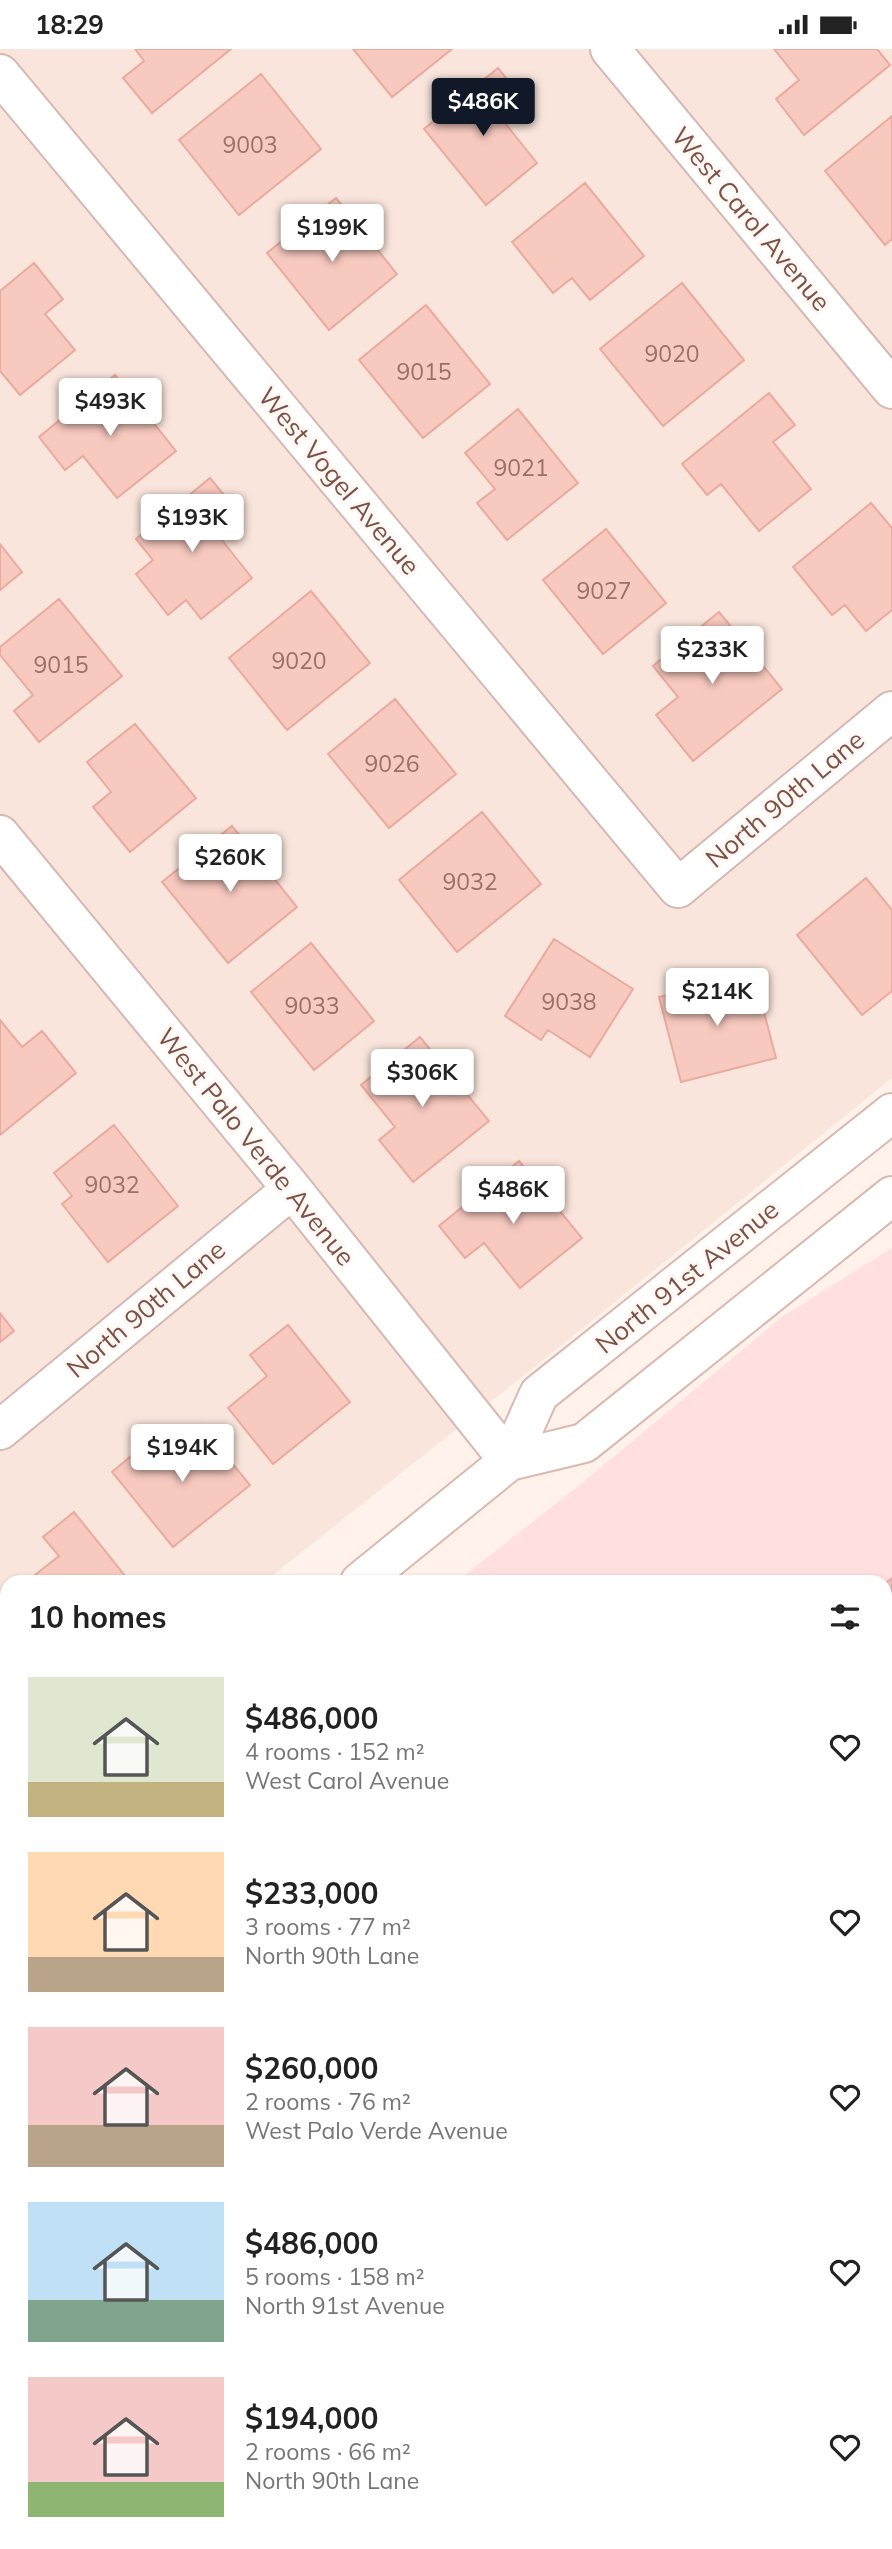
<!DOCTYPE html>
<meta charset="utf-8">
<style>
body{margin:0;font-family:Mulish,sans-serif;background:#f6f6f6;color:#222;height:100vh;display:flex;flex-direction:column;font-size:26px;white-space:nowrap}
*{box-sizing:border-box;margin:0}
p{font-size:23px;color:#767676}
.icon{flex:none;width:38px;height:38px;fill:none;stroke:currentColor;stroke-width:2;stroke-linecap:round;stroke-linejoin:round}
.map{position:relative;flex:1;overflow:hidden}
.panel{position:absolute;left:0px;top:1526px;width:892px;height:975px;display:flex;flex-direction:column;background:#fff;border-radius:21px 21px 0 0;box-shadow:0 2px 5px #0004}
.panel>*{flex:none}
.price{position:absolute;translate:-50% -60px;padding:0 16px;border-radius:7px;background:#fff;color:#222;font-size:23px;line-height:46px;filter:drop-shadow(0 2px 4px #0008)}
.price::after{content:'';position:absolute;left:50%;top:42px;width:21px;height:16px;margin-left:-10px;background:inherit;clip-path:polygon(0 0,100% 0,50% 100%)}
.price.current{background:#111827;color:#fff}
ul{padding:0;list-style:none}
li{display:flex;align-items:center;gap:21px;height:175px;padding:0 28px}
li span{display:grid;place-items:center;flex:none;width:196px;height:140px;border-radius:0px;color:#555}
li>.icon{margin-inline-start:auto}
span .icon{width:84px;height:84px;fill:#fffc;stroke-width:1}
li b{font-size:30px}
h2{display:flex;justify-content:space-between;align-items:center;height:84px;padding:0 28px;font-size:30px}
.status{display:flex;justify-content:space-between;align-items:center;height:49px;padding:0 35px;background:#fff;direction:ltr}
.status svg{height:19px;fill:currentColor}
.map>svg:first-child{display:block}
.residential{fill:#f9e5db}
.commercial{fill:#ffe0de}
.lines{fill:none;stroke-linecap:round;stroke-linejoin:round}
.stream{stroke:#a1deda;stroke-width:12}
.building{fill:#f7c9bf;stroke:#ebaa9e;stroke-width:2}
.street-casing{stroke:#d5b8b1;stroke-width:42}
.secondary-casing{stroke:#dbb9b0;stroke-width:42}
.street{stroke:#fff;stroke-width:38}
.secondary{stroke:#fff;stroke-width:38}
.labels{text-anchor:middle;stroke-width:6;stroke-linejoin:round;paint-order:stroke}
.number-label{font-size:23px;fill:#9c6f67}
.street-label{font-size:26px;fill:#7d514a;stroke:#fff8f3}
</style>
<div class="status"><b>18:29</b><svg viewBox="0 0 49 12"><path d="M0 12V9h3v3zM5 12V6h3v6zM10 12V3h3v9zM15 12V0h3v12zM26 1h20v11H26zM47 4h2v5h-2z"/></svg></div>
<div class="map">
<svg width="892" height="2500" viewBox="0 0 892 2500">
<rect width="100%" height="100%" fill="#fef2eb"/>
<path class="residential" d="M 0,0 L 892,0 L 892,1029 L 532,1320 L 264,1533 L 7,1533 L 7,1737 L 0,1742 Z"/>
<path class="commercial" d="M 892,1199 L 892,2331 L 886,2338 L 886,1533 L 456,1533 L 576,1439 L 782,1268 Z
M 7,1916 L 7,2494 L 751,2494 L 746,2500 L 0,2500 L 0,1920 Z"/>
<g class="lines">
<path class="stream" d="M 886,2472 L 892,2465
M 862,2500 L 867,2494"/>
</g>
<path class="building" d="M 135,0 L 231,0 L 152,64 L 123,29 L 144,12 Z
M 353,0 L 452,0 L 392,48 Z
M 774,0 L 877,0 L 890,16 L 804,86 L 776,50 L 799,31 Z
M 498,19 L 523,50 L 501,69 L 537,114 L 486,156 L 424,80 Z
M 261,25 L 321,100 L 239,166 L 179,91 Z
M 892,67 L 892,190 L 885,196 L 825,122 Z
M 585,134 L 644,207 L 590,251 L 572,229 L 553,244 L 512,193 Z
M 336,149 L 397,225 L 329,281 L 267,204 Z
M 34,214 L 63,250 L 45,265 L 75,301 L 20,346 L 0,322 L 0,242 Z
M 682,234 L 744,311 L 663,377 L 600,300 Z
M 426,256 L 490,335 L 423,389 L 359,311 Z
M 115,326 L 176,402 L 117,449 L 83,407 L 65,421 L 39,388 Z
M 769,344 L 795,376 L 773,393 L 811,440 L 759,482 L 721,435 L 707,446 L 682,415 Z
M 518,360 L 578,434 L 507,491 L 477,454 L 495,440 L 465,404 Z
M 210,429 L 237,462 L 214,481 L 252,529 L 201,570 L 186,551 L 168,566 L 136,525 L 153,511 L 136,490 Z
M 871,454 L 892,479 L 892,561 L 866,582 L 845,556 L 832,566 L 793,518 Z
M 606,480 L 666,554 L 603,605 L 543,531 Z
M 0,495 L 22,523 L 0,541 Z
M 311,542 L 370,614 L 287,681 L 229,609 Z
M 59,550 L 122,627 L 39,693 L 14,662 L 33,646 L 0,606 L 0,598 Z
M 719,563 L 782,640 L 693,712 L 656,666 L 678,648 L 653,617 Z
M 395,650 L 456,725 L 389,779 L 328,705 Z
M 135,675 L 196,749 L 130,803 L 93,758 L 111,743 L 87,713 Z
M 482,763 L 541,835 L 457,903 L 399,831 Z
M 232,777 L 297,858 L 228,914 L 162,833 Z
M 866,829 L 892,861 L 892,942 L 862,966 L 797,886 Z
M 554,890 L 633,940 L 590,1008 L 548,981 L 541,991 L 505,967 Z
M 311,894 L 374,972 L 314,1021 L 251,943 Z
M 754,925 L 776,1009 L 681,1033 L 659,948 Z
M 0,971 L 22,998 L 42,982 L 76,1024 L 0,1086 Z
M 420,988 L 489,1072 L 413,1133 L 379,1091 L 395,1078 L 361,1036 Z
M 114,1076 L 178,1157 L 108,1213 L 62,1155 L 72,1147 L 54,1124 Z
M 519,1112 L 582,1189 L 520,1239 L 484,1194 L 465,1209 L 439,1177 Z
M 0,1264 L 14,1282 L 0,1293 Z
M 288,1276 L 350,1353 L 273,1415 L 228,1359 L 267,1327 L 250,1306 Z
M 201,1376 L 250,1436 L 173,1498 L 112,1423 L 148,1393 L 161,1408 Z
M 74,1463 L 130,1533 L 26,1533 L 59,1507 L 43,1488 Z
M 892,1529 L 892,1935 L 886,1940 L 886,1534 Z
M 7,2230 L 7,2404 L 0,2410 L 0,2236 Z
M 224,2494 L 469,2494 L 464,2500 L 456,2496 L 452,2500 L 219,2500 Z"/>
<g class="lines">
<defs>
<path id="street" d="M 610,0 L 892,340
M 0,25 L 678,839 L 892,662
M 0,786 L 292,1140 L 509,1412
M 0,1381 L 292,1140"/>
<path id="secondary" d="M 509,1412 L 539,1345 L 892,1064
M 360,1533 L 509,1412 L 584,1394 L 892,1147
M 0,1822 L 7,1817"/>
</defs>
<use href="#street" class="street-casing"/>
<use href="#secondary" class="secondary-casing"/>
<use href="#street" class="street"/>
<use href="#secondary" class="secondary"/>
</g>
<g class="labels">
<g class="number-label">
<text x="250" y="104">9003</text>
<text x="672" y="313">9020</text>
<text x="424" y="331">9015</text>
<text x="521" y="427">9021</text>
<text x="604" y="550">9027</text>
<text x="299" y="620">9020</text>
<text x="61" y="624">9015</text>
<text x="392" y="723">9026</text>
<text x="470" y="841">9032</text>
<text x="569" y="961">9038</text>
<text x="312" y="965">9033</text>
<text x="112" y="1144">9032</text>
</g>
<g class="street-label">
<text transform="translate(751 170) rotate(50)" y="9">West Carol Avenue</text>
<text transform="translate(339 432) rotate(50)" y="9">West Vogel Avenue</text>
<text transform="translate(785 750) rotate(-40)" y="9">North 90th Lane</text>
<text transform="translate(256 1098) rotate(51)" y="9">West Palo Verde Avenue</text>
<text transform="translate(687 1228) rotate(-39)" y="9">North 91st Avenue</text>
<text transform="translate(146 1260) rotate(-40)" y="9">North 90th Lane</text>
</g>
</g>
</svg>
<b class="price current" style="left:483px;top:89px">$486K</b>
<b class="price" style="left:332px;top:215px">$199K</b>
<b class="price" style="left:110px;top:389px">$493K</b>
<b class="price" style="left:192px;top:505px">$193K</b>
<b class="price" style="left:712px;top:637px">$233K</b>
<b class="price" style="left:230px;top:845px">$260K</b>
<b class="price" style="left:717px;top:979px">$214K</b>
<b class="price" style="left:422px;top:1060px">$306K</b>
<b class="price" style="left:513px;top:1177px">$486K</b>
<b class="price" style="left:182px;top:1435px">$194K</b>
<section class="panel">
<h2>10 homes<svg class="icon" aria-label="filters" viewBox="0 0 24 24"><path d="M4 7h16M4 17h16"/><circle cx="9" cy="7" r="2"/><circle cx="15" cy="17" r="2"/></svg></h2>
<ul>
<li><span style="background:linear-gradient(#dfe7d0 75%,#c2b280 0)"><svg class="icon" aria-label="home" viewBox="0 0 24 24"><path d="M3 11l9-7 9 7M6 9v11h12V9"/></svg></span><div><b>$486,000</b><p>4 rooms · 152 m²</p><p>West Carol Avenue</p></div><svg class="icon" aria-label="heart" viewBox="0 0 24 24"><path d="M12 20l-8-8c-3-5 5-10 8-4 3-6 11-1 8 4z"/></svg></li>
<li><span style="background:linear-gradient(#ffd9b3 75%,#b9a48a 0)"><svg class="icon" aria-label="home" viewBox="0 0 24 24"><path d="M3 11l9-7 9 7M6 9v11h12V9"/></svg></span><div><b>$233,000</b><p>3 rooms · 77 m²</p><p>North 90th Lane</p></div><svg class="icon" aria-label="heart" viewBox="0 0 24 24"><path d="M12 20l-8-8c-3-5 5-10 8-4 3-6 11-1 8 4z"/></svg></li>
<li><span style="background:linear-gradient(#f6c9c9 70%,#b9a48a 0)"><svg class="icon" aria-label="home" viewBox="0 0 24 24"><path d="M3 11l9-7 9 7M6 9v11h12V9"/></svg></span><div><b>$260,000</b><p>2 rooms · 76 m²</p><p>West Palo Verde Avenue</p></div><svg class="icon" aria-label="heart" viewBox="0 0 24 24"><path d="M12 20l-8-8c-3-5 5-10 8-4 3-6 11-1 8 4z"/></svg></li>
<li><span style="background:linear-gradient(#bfe0f5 70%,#7fa58c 0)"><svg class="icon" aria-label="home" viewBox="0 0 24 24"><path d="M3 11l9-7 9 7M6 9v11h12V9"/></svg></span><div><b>$486,000</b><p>5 rooms · 158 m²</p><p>North 91st Avenue</p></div><svg class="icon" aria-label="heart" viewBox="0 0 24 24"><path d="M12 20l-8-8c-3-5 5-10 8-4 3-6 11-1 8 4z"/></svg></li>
<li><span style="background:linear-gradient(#f6c9c9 75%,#8fb573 0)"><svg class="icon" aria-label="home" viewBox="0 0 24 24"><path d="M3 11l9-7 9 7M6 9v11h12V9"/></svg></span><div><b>$194,000</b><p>2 rooms · 66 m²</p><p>North 90th Lane</p></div><svg class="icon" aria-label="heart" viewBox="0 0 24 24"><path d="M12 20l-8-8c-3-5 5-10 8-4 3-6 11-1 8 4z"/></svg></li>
</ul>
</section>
</div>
